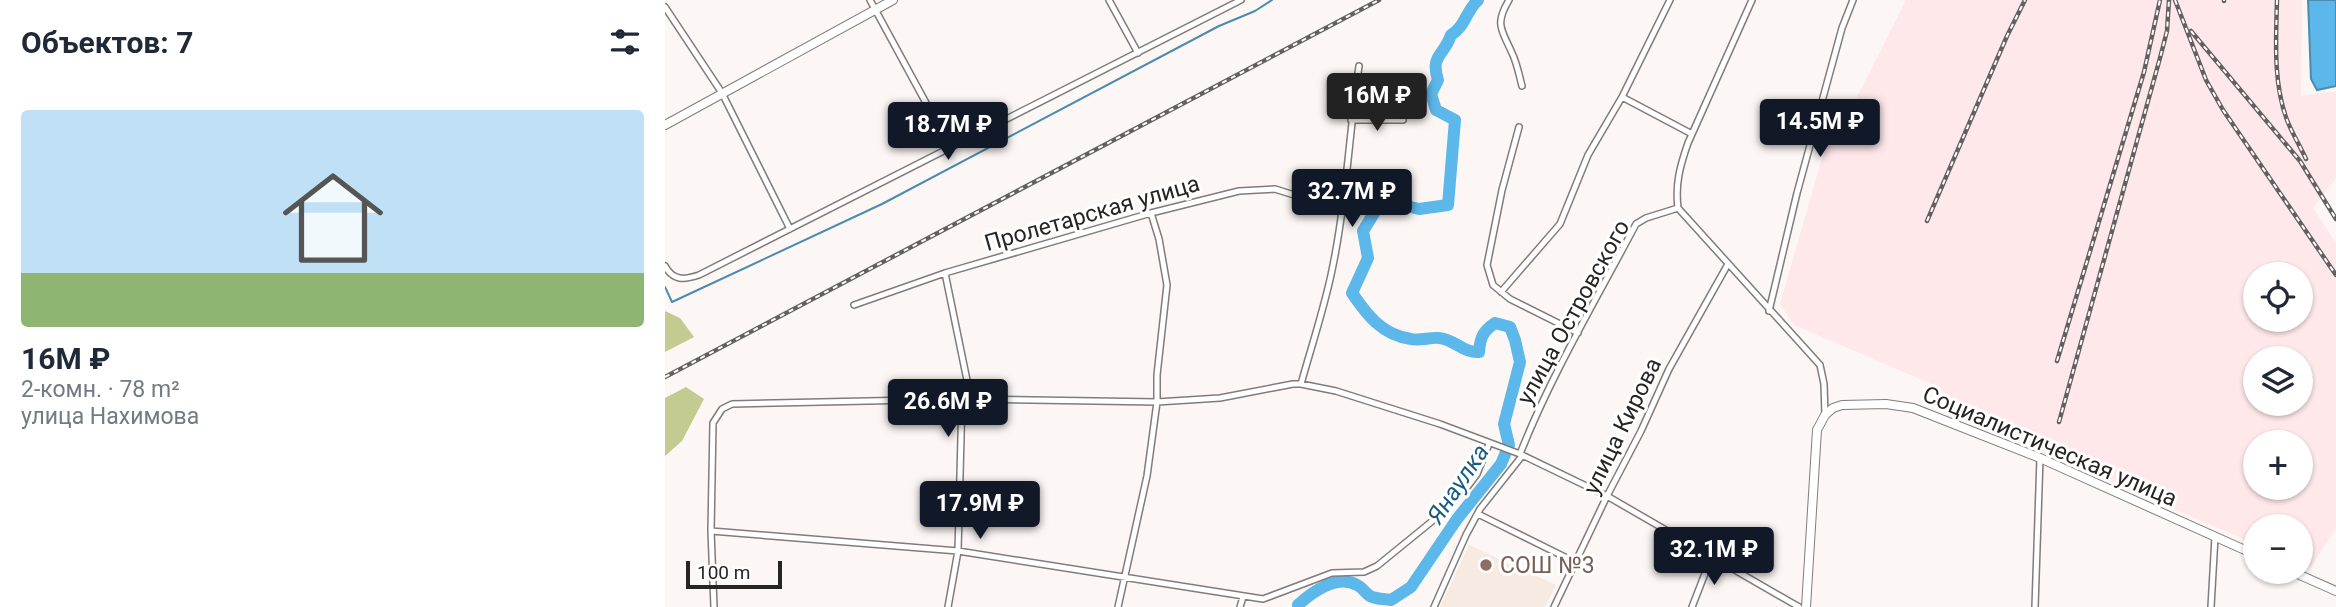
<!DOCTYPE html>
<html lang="ru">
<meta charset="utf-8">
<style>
body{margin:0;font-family:Roboto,sans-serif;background:#f6f6f7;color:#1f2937;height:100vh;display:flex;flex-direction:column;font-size:26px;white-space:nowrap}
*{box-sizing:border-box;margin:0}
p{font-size:23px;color:#747a83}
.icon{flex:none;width:38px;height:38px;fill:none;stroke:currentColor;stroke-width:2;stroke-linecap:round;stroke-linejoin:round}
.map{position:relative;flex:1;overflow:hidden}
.drawer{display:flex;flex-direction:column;background:#fff;width:665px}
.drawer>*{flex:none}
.controls{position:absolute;left:1578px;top:262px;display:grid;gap:14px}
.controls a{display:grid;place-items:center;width:70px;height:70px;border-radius:50%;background:#fff;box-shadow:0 2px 5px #0004;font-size:35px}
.scale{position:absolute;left:21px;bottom:18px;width:96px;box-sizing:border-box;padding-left:7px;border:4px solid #262524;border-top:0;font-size:19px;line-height:24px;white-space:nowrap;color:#262524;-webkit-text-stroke:5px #fff;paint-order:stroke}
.price{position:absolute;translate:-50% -60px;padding:0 16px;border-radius:7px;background:#111827;color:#fff;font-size:23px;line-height:46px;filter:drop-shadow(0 2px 4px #0008)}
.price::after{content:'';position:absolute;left:50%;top:42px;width:21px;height:16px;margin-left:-10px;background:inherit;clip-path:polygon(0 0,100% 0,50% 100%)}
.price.on{background:#222;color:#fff}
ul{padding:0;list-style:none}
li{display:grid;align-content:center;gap:14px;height:371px;padding:0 21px}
li span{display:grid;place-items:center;height:217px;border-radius:7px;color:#555}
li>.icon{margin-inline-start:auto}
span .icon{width:126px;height:126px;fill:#fffc;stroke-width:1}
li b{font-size:30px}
h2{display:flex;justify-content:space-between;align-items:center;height:84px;padding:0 21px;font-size:30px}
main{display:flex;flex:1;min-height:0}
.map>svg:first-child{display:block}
.industrial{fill:#fee8ea;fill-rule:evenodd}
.built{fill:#f7eae3}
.green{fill:#c4cb91}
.water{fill:#5cb7eb;stroke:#4c8baf;stroke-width:2}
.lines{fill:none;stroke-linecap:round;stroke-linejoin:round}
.stream{stroke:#4c8baf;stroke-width:2}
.river{stroke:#5cb7eb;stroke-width:12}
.street-casing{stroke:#817c79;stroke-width:8}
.secondary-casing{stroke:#817c79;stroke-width:10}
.street{stroke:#fff;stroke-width:5}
.secondary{stroke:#fff;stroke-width:8}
.rail-casing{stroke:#63615f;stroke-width:4.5}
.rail{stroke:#fff;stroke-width:2;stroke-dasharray:5;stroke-linecap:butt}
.education-dot{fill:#8d6e63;stroke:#fff;stroke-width:2.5}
.labels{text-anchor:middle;stroke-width:6;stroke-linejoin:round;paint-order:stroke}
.street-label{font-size:23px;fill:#262524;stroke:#fff}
.education-label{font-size:23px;fill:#785e54;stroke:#fff;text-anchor:start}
.water-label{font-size:24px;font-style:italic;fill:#185c80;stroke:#fff}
</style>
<main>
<section class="drawer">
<h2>Объектов: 7<svg class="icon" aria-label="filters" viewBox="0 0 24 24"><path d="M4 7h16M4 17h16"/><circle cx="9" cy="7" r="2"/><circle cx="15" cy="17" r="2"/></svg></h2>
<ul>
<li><span style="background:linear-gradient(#bfe0f5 75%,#8fb573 0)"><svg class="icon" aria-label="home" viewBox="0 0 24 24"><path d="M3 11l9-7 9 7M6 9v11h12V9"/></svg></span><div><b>16M ₽</b><p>2-комн. · 78 m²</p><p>улица Нахимова</p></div></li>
</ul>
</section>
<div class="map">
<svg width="1671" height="607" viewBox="0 0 1671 607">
<rect width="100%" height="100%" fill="#fcf7f4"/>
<path class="industrial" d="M 1241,0 L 1637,0 L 1636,96 L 1671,91 L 1671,178 L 1648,208 L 1671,243 L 1671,528 L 1646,567 L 1636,563 L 1636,527 L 1591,527 L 1591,544 L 1293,417 L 1269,385 L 1129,325 L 1115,304 L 1172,106 L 1187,107 ZM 1591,275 L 1636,275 L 1636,320 L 1591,320 ZM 1591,359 L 1636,359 L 1636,404 L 1591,404 ZM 1591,443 L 1636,443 L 1636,488 L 1591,488 Z"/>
<path class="built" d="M 804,545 L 891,585 L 880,607 L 775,607 Z"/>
<path class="green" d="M 0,311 L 15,318 L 29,337 L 0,352 Z
M 21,387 L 39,399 L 17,441 L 0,456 L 0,398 Z"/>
<path class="water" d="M 1643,0 L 1671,0 L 1671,86 L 1652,90 L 1646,79 Z"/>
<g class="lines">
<path class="stream" d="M 0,287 L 7,302 L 217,204 L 554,26 L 590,11 L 607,0"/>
<path class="river" d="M 634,607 L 633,605 C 647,592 672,574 692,585 C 697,587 700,593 705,596 C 710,599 720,599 726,600 L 746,587 L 792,519 L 836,464 L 844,445 L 839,424 L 855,362 L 850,340 L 845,327 L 830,323 C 818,331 815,338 814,352 C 798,353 789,339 774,338 C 765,337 755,341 746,339 C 717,335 702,315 687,293 L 703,258 L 698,231 L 714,205 L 729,203 L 754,209 L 783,205 L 790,120 L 771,110 L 766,94 L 773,80 C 765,55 779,56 786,35 C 800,27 801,11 813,0"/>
<defs>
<path id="street" d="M 205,0 L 285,147
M 444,0 L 473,53
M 844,0 C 829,25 837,30 847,53 C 852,63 854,75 857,86
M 1087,0 L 1023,143 C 1015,166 1010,184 1013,208 L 1155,365 L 1159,384 L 1160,415
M 0,7 L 57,93 L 125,229
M 957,97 L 1027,134
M 686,120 L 738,120
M 854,127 L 837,190 L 822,265 L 828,285 L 845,299 L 913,333
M 0,266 C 8,281 19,280 34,275 L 576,0
M 280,273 L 303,385 L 297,399 L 293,551 L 283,607
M 836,292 L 895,224 L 923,155 L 957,97 L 1005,0
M 189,305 L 280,273 L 486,213 L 574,191 L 610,189 L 677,210
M 1104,311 L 1132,193 L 1177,28 L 1188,0
M 636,384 C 646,348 658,312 666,275 C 681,206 684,135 694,66
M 855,454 C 886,375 931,300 971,224 L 981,218 L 1013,208
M 813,514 L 912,563
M 46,531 L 293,551 L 598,599 L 667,573 L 699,572 L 712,566 L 771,518 L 803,486 L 812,474 L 824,444
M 49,607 L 46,531 L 48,423 L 57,409 L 67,404 L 297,399 L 492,402 L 555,398 L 628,384 L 636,384 L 671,391 L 775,424 L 855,454 L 942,496 L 1134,607
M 453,607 L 482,476 L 492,402 L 492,375 L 502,285 L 494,239 L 486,213
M 575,607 L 578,597
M 769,607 L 801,535 L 815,509 L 857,456
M 889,607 L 942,496 L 976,431 L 1004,369 L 1063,264
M 1027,607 L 1046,558
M 1370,607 L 1375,458
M 1546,607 L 1550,537"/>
<path id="secondary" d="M 0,125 L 228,0
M 1628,572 L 1671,591
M 1141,607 L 1152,430 L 1160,415 L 1168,408 L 1177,405 L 1221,404 L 1248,408 L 1375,458 L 1591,555"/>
</defs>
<use href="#street" class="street-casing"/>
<use href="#secondary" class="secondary-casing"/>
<use href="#street" class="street"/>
<use href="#secondary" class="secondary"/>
<defs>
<path id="rail" d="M 1510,0 L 1541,80 L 1558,110 L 1671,275
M 1612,0 C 1611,39 1608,83 1622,120 C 1627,133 1635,146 1641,159
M 1559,1 L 1559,0
M 1526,31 L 1635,161 L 1671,219
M 1262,221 L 1342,36 L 1360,0
M 1392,361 L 1479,72 L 1495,0
M 0,377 L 714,0
M 1394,422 L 1495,58 L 1502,31 L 1504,0"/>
</defs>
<use href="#rail" class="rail-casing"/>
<use href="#rail" class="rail"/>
</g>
<circle class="education-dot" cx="821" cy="565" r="7"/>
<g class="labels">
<g class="street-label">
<text transform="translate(427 213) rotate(-16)" y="8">Пролетарская улица</text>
<text transform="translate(908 312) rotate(-61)" y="8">улица Островского</text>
<text transform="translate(957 426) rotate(-64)" y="8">улица Кирова</text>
<text transform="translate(1385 446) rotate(23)" y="8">Социалистическая улица</text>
</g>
<g class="education-label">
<text x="835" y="573">СОШ №3</text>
</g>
<g class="water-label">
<text transform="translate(793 484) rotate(-56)" y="8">Янаулка</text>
</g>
</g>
</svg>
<div class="controls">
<a><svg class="icon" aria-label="locate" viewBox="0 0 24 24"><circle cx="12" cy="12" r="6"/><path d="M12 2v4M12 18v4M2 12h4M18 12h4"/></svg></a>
<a><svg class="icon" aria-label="layers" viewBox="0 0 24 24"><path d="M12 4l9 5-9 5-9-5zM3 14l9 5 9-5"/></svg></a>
<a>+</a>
<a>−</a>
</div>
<div class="scale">100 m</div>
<b class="price on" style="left:712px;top:133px">16M ₽</b>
<b class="price" style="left:1155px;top:159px">14.5M ₽</b>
<b class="price" style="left:283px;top:162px">18.7M ₽</b>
<b class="price" style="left:687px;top:229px">32.7M ₽</b>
<b class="price" style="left:283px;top:439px">26.6M ₽</b>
<b class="price" style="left:315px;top:541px">17.9M ₽</b>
<b class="price" style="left:1049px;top:587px">32.1M ₽</b>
</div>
</main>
